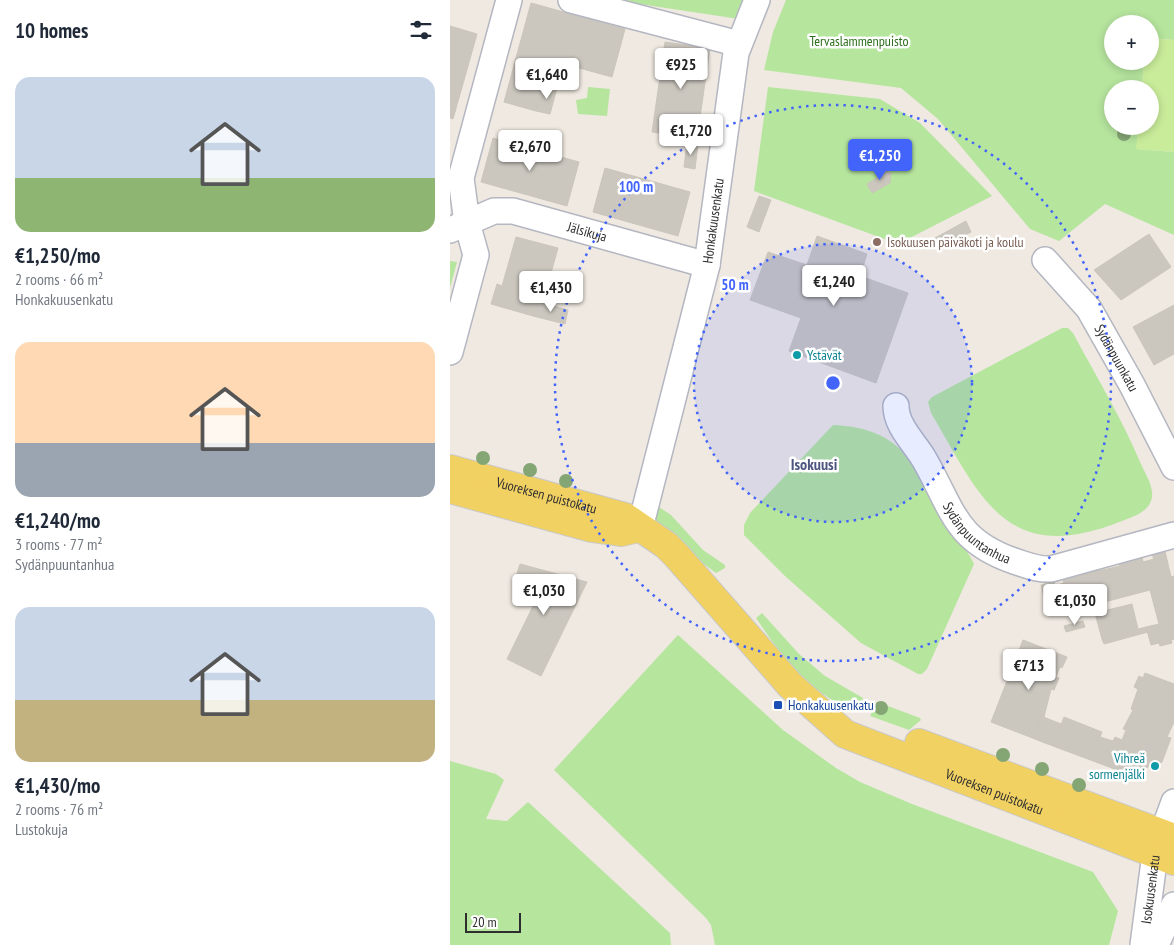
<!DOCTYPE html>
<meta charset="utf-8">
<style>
body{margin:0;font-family:"PT Sans Narrow",sans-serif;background:#f6f6f7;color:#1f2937;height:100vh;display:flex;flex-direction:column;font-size:19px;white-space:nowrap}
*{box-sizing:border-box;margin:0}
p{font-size:16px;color:#747a83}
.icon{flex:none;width:28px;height:28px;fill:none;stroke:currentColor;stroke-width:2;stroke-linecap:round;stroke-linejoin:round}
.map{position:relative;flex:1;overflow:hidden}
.sheet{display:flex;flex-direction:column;background:#fff;width:450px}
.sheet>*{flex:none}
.fabs{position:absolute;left:654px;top:15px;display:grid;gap:10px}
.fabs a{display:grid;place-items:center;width:55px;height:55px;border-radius:50%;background:#fff;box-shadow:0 2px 8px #0003;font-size:25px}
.scale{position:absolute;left:15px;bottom:12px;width:56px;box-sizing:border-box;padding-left:5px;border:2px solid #2e2e2e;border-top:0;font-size:14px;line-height:18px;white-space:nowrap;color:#2e2e2e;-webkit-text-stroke:4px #fff;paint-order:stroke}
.price{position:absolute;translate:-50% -42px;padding:0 11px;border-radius:5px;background:#fff;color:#222;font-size:16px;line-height:32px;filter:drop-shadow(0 1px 2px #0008)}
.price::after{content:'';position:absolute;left:50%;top:30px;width:15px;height:11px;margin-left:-8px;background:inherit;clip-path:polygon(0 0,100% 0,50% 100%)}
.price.selected{background:#4264fb;color:#fff}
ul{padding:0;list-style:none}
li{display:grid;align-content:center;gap:10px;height:265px;padding:0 15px}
li span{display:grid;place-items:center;height:155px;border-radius:15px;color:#555}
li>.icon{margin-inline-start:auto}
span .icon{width:90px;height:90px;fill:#fffc;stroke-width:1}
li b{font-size:21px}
h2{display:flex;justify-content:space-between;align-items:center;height:60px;padding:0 15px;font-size:21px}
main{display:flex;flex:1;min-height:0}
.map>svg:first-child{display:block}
.green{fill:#b6e59e}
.pitch{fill:#c9ec9a}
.building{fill:#cbc7bf;stroke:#cbc5ba}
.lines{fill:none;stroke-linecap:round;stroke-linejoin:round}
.minor-casing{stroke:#b4b7c1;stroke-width:28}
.major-casing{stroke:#c9c9c9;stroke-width:30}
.minor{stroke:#fff;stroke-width:25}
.major{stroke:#f2d163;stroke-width:28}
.tree{fill:#84a574}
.ring{fill:none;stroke:#4264fb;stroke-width:2.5;stroke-dasharray:2.5 5}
.education-dot{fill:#8d6e63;stroke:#fff;stroke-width:2}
.culture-dot{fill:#0f9aa8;stroke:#fff;stroke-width:2}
.transit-dot{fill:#1a4fb4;stroke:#fff;stroke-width:2}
.labels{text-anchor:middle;stroke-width:5;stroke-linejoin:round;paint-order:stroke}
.park-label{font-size:14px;fill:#2c6e1b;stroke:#fff}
.street-label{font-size:14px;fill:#2e2e2e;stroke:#fff}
.education-label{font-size:14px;fill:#785e54;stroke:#fff;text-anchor:start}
.culture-label{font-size:14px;fill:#0d838f;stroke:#fff;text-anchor:start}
.transit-label{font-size:14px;fill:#164399;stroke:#fff;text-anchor:start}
.quarter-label{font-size:16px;font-weight:bold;fill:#4d5680;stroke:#fff}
.centre{fill:#4264fb;stroke:#fff;stroke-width:2.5}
.ring-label{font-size:15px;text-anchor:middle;font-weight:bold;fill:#4264fb;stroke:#fff;stroke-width:5;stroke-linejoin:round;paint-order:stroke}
</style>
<main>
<section class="sheet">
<h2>10 homes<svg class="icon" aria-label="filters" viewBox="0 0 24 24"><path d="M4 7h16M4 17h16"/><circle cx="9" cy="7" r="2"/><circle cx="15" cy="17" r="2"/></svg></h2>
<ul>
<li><span style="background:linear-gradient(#c9d6e8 65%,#8fb573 0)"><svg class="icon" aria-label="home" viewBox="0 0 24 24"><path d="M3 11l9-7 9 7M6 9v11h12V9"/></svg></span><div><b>€1,250/mo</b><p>2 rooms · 66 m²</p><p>Honkakuusenkatu</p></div></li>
<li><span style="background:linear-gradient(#ffd9b3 65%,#9aa5b1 0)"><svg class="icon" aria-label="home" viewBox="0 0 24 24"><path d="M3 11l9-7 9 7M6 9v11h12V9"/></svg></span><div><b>€1,240/mo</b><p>3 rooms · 77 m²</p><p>Sydänpuuntanhua</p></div></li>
<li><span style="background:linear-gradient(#c9d6e8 60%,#c2b280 0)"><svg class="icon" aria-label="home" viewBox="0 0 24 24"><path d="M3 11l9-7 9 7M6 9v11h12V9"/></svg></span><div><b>€1,430/mo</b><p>2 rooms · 76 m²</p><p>Lustokuja</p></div></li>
</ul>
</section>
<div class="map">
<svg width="724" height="945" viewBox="0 0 724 945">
<rect width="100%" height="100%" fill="#efe9e1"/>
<path class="green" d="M 163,0 L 297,0 L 289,19 Z
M 336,0 L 724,0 L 724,40 L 700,38 L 700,24 L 662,24 L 662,61 L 694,61 L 692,89 L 662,89 L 662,126 L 688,126 L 687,149 L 724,152 L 724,235 L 655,204 L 609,241 L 580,229 L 488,119 L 451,88 L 314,70 L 323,32 Z
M 138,87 L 160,89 L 157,116 L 128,114 L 126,100 L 137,98 Z
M 318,87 L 430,99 L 470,123 L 542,196 L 448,244 L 304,191 Z
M 0,261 L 7,262 L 0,288 Z
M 612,328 L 618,328 L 623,333 C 646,376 672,419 691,464 C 695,473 701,482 702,492 C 704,510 685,516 672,521 C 557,567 532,500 481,413 L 478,402 L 482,397 Z
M 383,425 C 455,428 466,468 496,522 C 505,537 517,549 524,564 L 477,669 L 472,674 L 468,674 L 411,643 L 336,577 L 294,535 L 294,525 L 300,513 Z
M 203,503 L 221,515 L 253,550 L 275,565 L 275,568 L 266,573 L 232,548 L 205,521 Z
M 312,613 L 349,654 L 375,676 L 413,698 L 409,710 C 361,699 332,656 306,618 Z
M 228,635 L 333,730 L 386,768 L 410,782 L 462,804 L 643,872 L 668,911 L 659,945 L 265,945 L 261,925 L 256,918 L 104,770 Z
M 427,702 L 470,718 L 471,720 L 459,730 L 420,716 Z
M 0,761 L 46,774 L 54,780 L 36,819 L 57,821 L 78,802 L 220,933 L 221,945 L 0,945 Z"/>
<path class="pitch" d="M 700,38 L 724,40 L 724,152 L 686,149 L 688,126 L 700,126 L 700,89 L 692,89 L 694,61 L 700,61 Z"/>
<path class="building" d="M 81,3 L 175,29 L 162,77 L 100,60 L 86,111 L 54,102 Z
M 0,26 L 27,34 L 3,119 L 0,118 Z
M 215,42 L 260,48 L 247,138 L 202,132 Z
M 94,85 L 107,88 L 100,114 L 86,111 Z
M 43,138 L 129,162 L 117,206 L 31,182 Z
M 237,142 L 248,144 L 245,169 L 234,167 Z
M 155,168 L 240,192 L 228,236 L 143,212 Z
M 432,169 L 441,173 L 440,183 L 422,193 L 417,184 L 427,178 Z
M 309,196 L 321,200 L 309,232 L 297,227 Z
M 516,221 L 521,232 L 491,249 L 485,238 Z
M 699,234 L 721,267 L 671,300 L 644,270 Z
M 367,236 L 417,254 L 410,276 L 458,293 L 426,383 L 339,351 L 351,318 L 300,300 L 318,252 L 357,265 Z
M 66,237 L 108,248 L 99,280 L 94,279 L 83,316 L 41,304 L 47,284 L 52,286 Z
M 87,301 L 118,310 L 115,324 L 83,316 Z
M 724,305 L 724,354 L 704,365 L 683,327 Z
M 715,551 L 721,577 L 724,576 L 724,639 L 721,640 L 722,643 L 710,646 L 709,643 L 701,645 L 696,627 L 709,624 L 700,590 L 643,605 L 642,600 L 598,612 L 591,585 L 604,581 L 605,586 L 614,583 L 613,578 L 626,574 L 626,577 L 648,569 L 648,571 L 670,566 L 669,563 L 692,557 L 693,562 L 704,559 L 702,554 Z
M 70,564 L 137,582 L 91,676 L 57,659 L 89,594 L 63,586 Z
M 682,604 L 688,629 L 652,639 L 645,613 Z
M 633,621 L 635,627 L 616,632 L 614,626 Z
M 696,627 L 698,632 L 654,644 L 652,639 Z
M 573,640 L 617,657 L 612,668 L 610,667 L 606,677 L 609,678 L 604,690 L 601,689 L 594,717 L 591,716 L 587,726 L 602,732 L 598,744 L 541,722 Z
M 695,673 L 724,684 L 724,722 L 717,737 L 721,738 L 712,762 L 678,774 L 603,746 L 614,717 L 652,732 L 650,737 L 663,741 L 665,737 L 672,740 L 676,730 L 673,729 L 683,710 L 681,709 L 688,689 L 684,687 L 689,676 L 693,678 Z
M 591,716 L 611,724 L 603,746 L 583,738 Z"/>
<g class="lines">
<defs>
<g id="minor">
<path d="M 121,0 L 289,44"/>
<path id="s1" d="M 0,230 L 44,211 L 63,211 L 257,265"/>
<path id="s2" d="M 595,260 L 639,309 L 682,385 L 724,467"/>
<path d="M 0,352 L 26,255 L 17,223 L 11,178 L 59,0"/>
<path id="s3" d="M 446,406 C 446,426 464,442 474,459 C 503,509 504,540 564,561 C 577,565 587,570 601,569 L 724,535"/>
<path id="s4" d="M 190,528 L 257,265 L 286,53 L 307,0"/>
<path id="s5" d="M 693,945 L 705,854 L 724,802"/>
<path d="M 706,945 L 724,905"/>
</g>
<g id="major">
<path id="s6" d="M 0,469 L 175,517 L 216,545 L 227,556 L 340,685 L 395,734 L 724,861"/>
<path d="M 0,489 L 142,528 L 171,532 L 188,528"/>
<path d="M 469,743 L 724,838"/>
</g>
</defs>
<use href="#minor" class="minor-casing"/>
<use href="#major" class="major-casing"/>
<use href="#minor" class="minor"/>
<use href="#major" class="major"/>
</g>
<g class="tree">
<circle cx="674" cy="134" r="7"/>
<circle cx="33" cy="458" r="7"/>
<circle cx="80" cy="470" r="7"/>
<circle cx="116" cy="481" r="7"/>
<circle cx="431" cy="708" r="7"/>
<circle cx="553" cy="755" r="7"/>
<circle cx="592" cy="769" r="7"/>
<circle cx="629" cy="785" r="7"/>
</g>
<circle cx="383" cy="383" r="139" fill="#4264fb" fill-opacity=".12"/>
<g class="ring">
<circle cx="383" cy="383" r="139"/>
<circle cx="383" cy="383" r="278"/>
</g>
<circle class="education-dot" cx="427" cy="242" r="5"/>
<g class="culture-dot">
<circle cx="347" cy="355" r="5"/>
<circle cx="705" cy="766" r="5"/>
</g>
<rect class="transit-dot" x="323" y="700" width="10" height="10" rx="2.5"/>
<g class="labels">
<g class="park-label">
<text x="409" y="46">Tervaslammenpuisto</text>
</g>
<g class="street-label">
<text dy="5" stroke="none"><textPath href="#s4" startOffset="316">Honkakuusenkatu</textPath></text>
<text dy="5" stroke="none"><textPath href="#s1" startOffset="144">Jälsikuja</textPath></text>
<text dy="5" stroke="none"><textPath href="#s2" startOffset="122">Sydänpuunkatu</textPath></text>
<text dy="5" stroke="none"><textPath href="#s6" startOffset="100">Vuoreksen puistokatu</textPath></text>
<text dy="5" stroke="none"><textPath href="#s3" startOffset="154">Sydänpuuntanhua</textPath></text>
<text dy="5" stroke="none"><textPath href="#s6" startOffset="652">Vuoreksen puistokatu</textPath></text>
<text dy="5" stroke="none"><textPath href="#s5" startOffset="56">Isokuusenkatu</textPath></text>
</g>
<g class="education-label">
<text x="437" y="247">Isokuusen päiväkoti ja koulu</text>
</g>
<g class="culture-label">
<text x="357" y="360">Ystävät</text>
<text x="695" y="763" text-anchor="end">Vihreä<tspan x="695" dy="16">sormenjälki</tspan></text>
</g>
<g class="transit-label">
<text x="338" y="710">Honkakuusenkatu</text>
</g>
<g class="quarter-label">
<text x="364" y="470">Isokuusi</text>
</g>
</g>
<circle cx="383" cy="383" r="8" class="centre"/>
<g class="ring-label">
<text x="186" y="192">100 m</text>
<text x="285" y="290">50 m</text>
</g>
</svg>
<div class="fabs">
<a>+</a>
<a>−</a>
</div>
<div class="scale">20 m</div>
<b class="price" style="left:231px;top:90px">€925</b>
<b class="price" style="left:97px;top:100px">€1,640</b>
<b class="price" style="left:241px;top:156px">€1,720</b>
<b class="price" style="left:80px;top:172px">€2,670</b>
<b class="price selected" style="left:430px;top:181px">€1,250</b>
<b class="price" style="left:384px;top:307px">€1,240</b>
<b class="price" style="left:101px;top:313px">€1,430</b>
<b class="price" style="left:94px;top:616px">€1,030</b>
<b class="price" style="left:625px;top:626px">€1,030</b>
<b class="price" style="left:579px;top:691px">€713</b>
</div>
</main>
